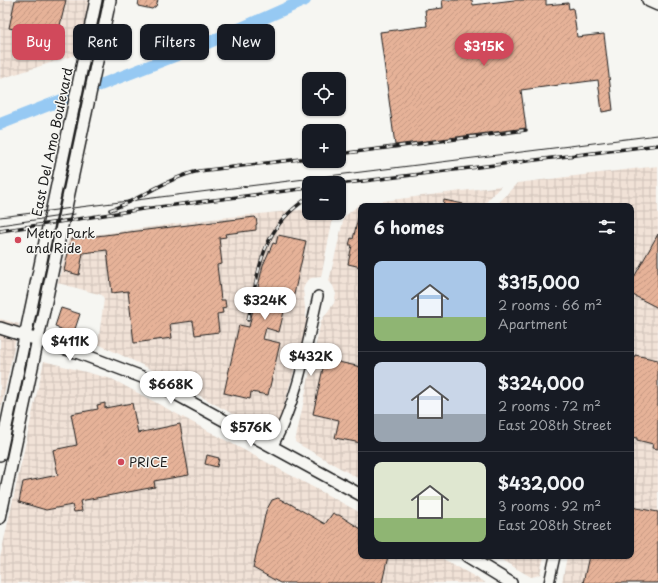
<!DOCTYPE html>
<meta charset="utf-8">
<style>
body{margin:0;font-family:"Playpen Sans",sans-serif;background:#20242c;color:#f1f3f6;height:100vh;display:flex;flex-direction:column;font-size:15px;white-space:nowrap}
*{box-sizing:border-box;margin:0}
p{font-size:13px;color:#9ea1a6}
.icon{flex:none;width:22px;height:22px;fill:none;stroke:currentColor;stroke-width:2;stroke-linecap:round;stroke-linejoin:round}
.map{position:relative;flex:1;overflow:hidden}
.details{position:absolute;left:358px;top:203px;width:276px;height:356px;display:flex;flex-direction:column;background:#171b24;border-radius:8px;box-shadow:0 1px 3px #0004}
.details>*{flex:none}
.top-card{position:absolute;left:12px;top:24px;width:286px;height:36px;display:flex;gap:8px}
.buttons{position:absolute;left:302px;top:72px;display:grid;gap:8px}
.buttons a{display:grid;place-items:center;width:44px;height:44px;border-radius:8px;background:#171b24;box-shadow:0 1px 3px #0004;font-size:20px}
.price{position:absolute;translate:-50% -34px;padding:0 9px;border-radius:14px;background:#fff;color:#222;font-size:13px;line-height:26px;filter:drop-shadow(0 1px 2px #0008)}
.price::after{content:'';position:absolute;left:50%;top:24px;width:12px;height:9px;margin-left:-6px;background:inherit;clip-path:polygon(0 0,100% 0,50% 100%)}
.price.on{background:#d1495b;color:#fff}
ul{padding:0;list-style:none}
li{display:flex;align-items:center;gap:12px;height:100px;padding:0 16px}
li+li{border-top:1px solid #363941}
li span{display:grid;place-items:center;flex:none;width:112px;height:80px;border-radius:8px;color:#555}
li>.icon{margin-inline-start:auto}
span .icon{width:48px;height:48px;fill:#fffc;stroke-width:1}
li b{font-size:17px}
h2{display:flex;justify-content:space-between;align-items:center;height:48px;padding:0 16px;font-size:17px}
.chip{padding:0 14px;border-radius:8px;background:#171b24;box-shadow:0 1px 3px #0004;font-size:14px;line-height:36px}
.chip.on{background:#d1495b;color:#fff}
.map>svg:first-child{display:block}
.industrial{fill:url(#industrial-grid)}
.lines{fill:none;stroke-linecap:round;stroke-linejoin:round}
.river{stroke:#96c9f3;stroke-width:12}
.building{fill:url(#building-hatch);stroke:#1c1c1c}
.minor-casing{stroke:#1c1c1c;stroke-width:12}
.major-casing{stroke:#1c1c1c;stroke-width:14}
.highway-casing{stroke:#1c1c1c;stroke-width:16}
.minor{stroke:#f6f6f2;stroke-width:9}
.major{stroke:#f6f6f2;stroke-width:11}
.highway{stroke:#f6f6f2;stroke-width:13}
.tram{stroke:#1c1c1c;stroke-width:1}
.rail-casing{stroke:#1c1c1c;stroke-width:3.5}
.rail{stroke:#f6f6f2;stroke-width:2;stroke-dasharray:6;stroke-linecap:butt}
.poi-dot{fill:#d1495b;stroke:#f6f6f2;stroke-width:1.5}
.labels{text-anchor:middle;stroke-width:3;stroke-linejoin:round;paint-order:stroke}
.street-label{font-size:13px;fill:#1c1c1c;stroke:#f6f6f2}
.poi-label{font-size:13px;fill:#1c1c1c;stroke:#f6f6f2;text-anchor:start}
</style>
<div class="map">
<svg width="658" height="583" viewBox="0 0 658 583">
<defs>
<pattern id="industrial-grid" width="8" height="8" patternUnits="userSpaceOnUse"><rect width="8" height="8" fill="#f1e2d7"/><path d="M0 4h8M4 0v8" fill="none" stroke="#cec1b8"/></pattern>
<pattern id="building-hatch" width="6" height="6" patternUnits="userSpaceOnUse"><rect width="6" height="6" fill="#e6b298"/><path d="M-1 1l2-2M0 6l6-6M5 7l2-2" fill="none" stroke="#c59882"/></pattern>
</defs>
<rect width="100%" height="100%" fill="#f6f6f2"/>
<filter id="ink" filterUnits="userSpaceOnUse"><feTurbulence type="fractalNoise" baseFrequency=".025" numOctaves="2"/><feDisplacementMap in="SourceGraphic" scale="8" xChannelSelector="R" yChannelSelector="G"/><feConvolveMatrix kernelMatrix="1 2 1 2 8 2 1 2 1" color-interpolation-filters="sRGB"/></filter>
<g filter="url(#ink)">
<path class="industrial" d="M 0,0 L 90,0 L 78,54 L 0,79 Z
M 658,166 L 658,583 L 562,583 L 567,556 L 631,556 L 631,206 L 496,206 L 517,183 Z
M 501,186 L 488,200 L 484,206 L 361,206 L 361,480 L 295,442 L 321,321 L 334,303 L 336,294 L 333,286 L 329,281 L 344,217 L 360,204 Z
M 309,209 L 309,213 L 334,213 L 321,277 L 311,278 L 306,282 L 303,289 L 307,326 L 281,416 L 277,426 L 268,430 L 261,430 L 161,374 L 98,344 L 104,299 L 102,295 L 58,283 L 69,238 L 220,218 Z
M 0,319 L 19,324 L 0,413 Z
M 44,361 L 112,379 L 361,513 L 361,556 L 438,556 L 486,583 L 0,583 L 0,558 Z
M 495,556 L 544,556 L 540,574 L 536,576 L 531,577 Z"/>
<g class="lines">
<path class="river" d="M 0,124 L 203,45 L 305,0"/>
</g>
<path class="building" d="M 15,0 L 66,0 L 57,38 L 9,28 Z
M 139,0 L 158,0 L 156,6 L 152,9 L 138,6 Z
M 442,0 L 472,0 L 473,5 L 514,0 L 546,0 L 546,5 L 568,3 L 569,9 L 573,8 L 577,37 L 604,34 L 613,110 L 602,112 L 598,80 L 521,90 L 526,128 L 395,145 L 380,32 L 427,26 L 425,10 L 443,8 Z
M 444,200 L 463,204 L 463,206 L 443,206 Z
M 359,214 L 361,214 L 361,267 L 348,264 L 352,245 L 349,245 L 351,238 L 353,239 Z
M 255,217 L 256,218 L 257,224 L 256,225 L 256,230 L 225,234 L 226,237 L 219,238 L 222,264 L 217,265 L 221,300 L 225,300 L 226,307 L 222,308 L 223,313 L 217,314 L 219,332 L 195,335 L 193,321 L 170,324 L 172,338 L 134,343 L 128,291 L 112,293 L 107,250 L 83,253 L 79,275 L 64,271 L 71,239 Z
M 658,234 L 658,308 L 631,294 L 631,278 L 633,279 Z
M 278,235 L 306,241 L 293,299 L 291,304 L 286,303 L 279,332 L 266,328 L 263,339 L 280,343 L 268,395 L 251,392 L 250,399 L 224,393 L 239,325 L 249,327 L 263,265 L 273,243 L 276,244 Z
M 61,308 L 80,314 L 74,332 L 71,331 L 70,332 L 58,329 L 58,327 L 55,326 Z
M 635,355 L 658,360 L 658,449 L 652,448 L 653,444 L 637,440 L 637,438 L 631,437 L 631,375 Z
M 325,359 L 361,367 L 361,443 L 335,438 L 339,420 L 313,414 Z
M 105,403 L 105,408 L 132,403 L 138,433 L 180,424 L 189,475 L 154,481 L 155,487 L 80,501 L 82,511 L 74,512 L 72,505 L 46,510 L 19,502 L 23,482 L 58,475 L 53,450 L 77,445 L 71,414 L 98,409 L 97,405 Z
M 207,455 L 219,458 L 217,467 L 205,464 Z
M 278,498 L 287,503 L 287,502 L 325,524 L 333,513 L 337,515 L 339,515 L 361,529 L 361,556 L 388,556 L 382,583 L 280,583 L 253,568 L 266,511 L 272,500 Z
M 631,507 L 658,512 L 658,583 L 583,583 L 589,556 L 631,556 Z"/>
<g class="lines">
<defs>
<path id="minor" d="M 273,446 C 298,398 306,349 318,296
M 549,583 L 555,556"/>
<path id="major" d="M 0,328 L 79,353 L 150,380 L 361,495
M 0,455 L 96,0
M 0,518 L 110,0
M 467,556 L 511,583"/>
<path id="highway" d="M 649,0 L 658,4"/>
</defs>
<use href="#minor" class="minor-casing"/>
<use href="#major" class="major-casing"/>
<use href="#highway" class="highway-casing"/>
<use href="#minor" class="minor"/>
<use href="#major" class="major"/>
<use href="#highway" class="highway"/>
<path class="tram" d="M 0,217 L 658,135
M 0,225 L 75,214"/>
<defs>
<path id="rail" d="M 339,154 L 526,130
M 339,184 L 658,145
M 110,210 C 141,199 167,178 199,171 L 309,158
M 0,231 L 143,209 L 309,188
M 248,320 C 260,267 260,229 309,197"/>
</defs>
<use href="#rail" class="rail-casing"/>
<use href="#rail" class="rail"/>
</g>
</g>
<g class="poi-dot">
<circle cx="18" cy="240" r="4"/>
<circle cx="121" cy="462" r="4"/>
</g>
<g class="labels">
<g class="street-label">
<text transform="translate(52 142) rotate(-78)" y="5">East Del Amo Boulevard</text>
</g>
<g class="poi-label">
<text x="26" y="238">Metro Park<tspan x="26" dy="15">and Ride</tspan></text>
<text x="129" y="467">PRICE</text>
</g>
</g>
</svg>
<div class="buttons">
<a><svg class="icon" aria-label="locate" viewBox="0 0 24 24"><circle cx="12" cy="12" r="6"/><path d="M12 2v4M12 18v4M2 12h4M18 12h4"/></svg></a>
<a>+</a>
<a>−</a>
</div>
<b class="price on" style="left:484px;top:67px">$315K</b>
<b class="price" style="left:265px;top:321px">$324K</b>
<b class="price" style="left:70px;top:362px">$411K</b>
<b class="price" style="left:311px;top:377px">$432K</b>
<b class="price" style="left:171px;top:405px">$668K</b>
<b class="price" style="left:251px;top:448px">$576K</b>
<div class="top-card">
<a class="chip on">Buy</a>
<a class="chip">Rent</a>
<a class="chip">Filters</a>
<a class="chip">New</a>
</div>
<section class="details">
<h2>6 homes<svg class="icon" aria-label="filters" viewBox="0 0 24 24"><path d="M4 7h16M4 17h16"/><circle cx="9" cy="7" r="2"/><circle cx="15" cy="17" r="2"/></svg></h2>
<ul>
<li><span style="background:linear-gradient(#a9c7e8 70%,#8fb573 0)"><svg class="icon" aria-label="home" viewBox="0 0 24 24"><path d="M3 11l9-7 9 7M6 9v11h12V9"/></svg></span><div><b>$315,000</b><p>2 rooms · 66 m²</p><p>Apartment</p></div></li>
<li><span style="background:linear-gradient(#c9d6e8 65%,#9aa5b1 0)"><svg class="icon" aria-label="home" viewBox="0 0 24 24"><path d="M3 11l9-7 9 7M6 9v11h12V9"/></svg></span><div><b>$324,000</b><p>2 rooms · 72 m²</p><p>East 208th Street</p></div></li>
<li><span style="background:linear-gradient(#dfe7d0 70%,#8fb573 0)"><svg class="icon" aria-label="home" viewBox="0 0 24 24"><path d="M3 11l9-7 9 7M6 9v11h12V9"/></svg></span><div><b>$432,000</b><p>3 rooms · 92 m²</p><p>East 208th Street</p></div></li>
</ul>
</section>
</div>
